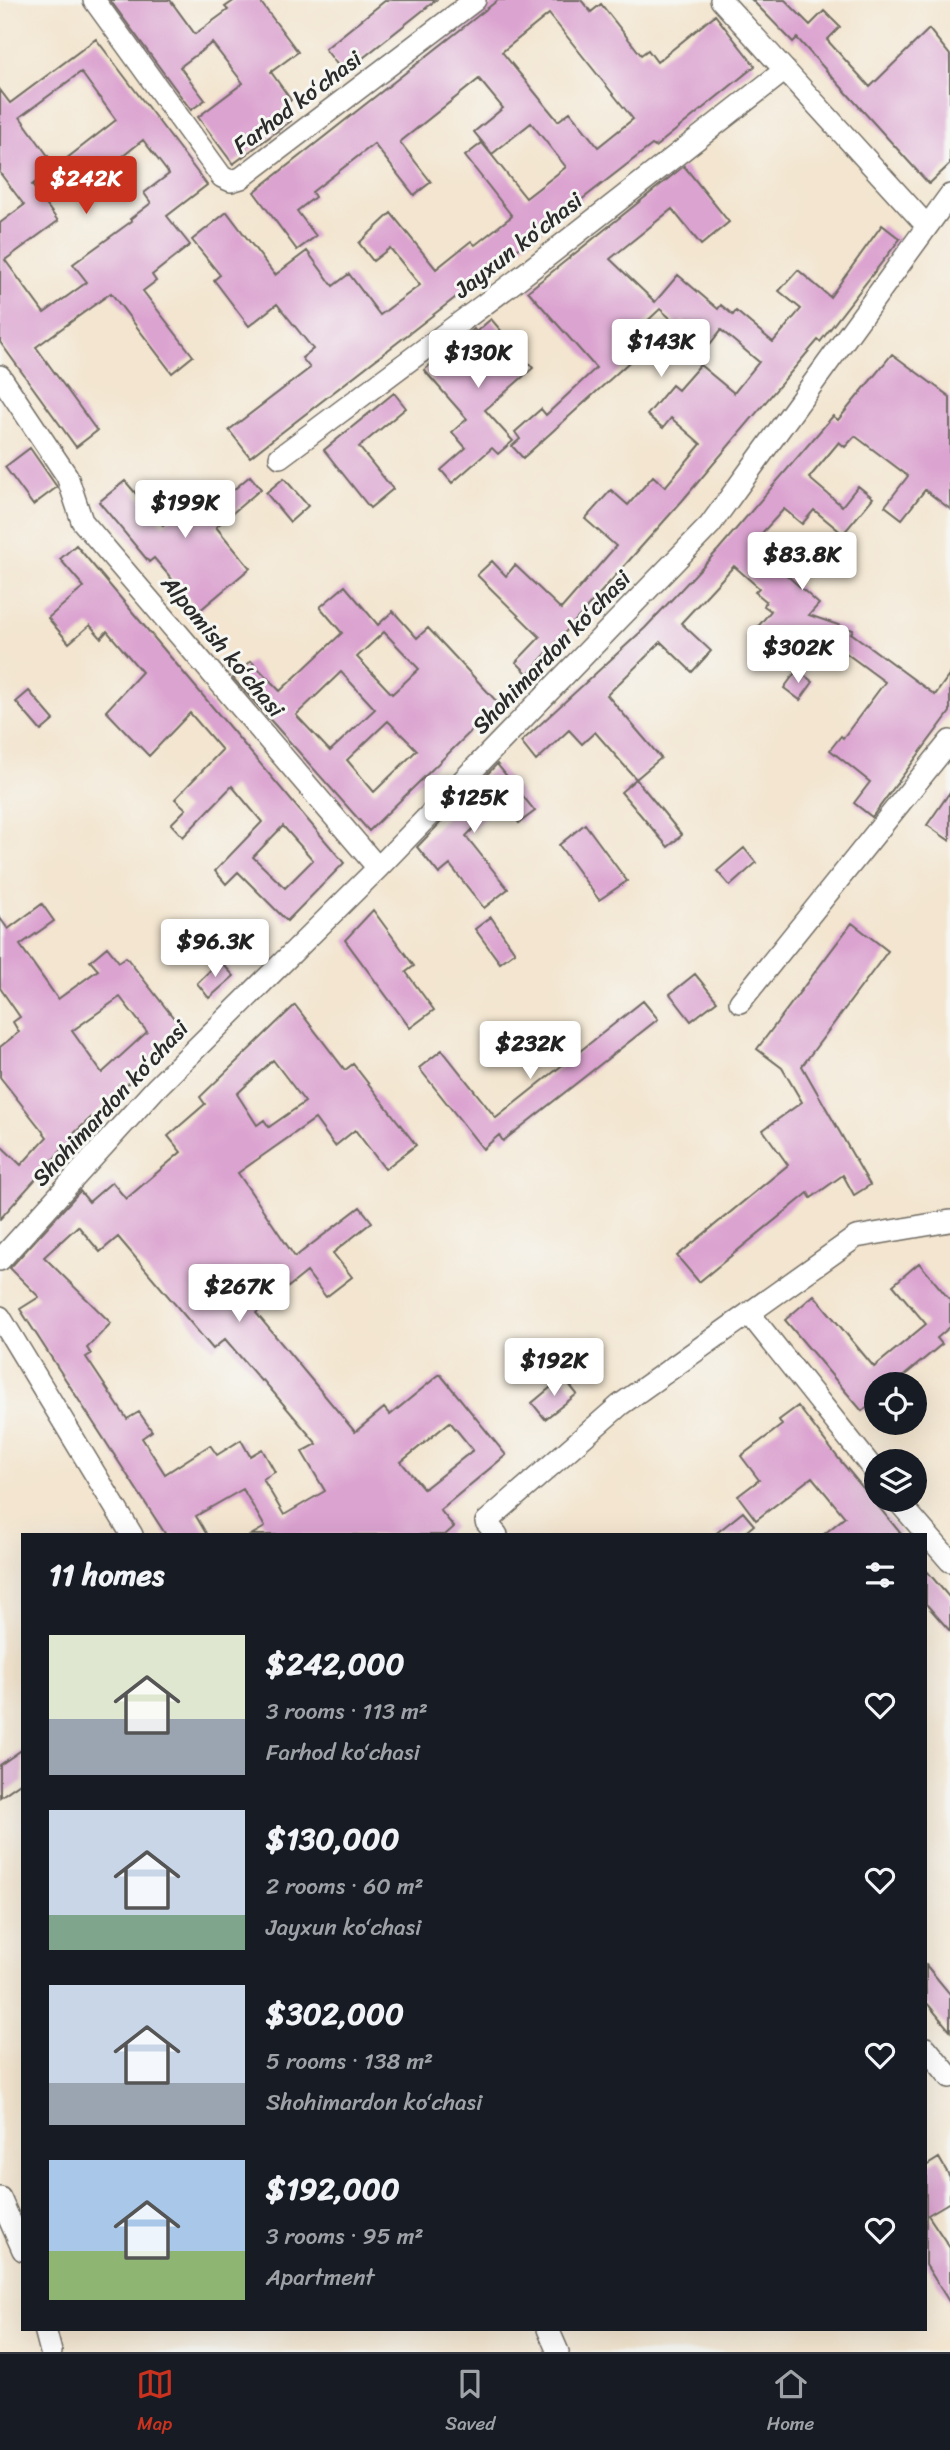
<!DOCTYPE html>
<meta charset="utf-8">
<style>
body{margin:0;font-family:Sriracha,sans-serif;background:#20242c;color:#f1f3f6;height:100vh;display:flex;flex-direction:column;font-size:26px;white-space:nowrap}
*{box-sizing:border-box;margin:0}
p{font-size:23px;color:#9ea1a6}
.icon{flex:none;width:38px;height:38px;fill:none;stroke:currentColor;stroke-width:2;stroke-linecap:round;stroke-linejoin:round}
.map{position:relative;flex:1;overflow:hidden}
.panel{position:absolute;left:21px;top:1533px;width:906px;height:798px;display:flex;flex-direction:column;background:#171b24;border-radius:0px;box-shadow:0 7px 28px #0002}
.panel>*{flex:none}
.buttons{position:absolute;left:864px;top:1372px;display:grid;gap:14px}
.buttons a{display:grid;place-items:center;width:63px;height:63px;border-radius:50%;background:#171b24;box-shadow:0 7px 28px #0002;font-size:35px}
.price{position:absolute;translate:-50% -60px;padding:0 16px;border-radius:7px;background:#fff;color:#222;font-size:23px;line-height:46px;filter:drop-shadow(0 2px 4px #0008)}
.price::after{content:'';position:absolute;left:50%;top:42px;width:21px;height:16px;margin-left:-10px;background:inherit;clip-path:polygon(0 0,100% 0,50% 100%)}
.price.selected{background:#c8321e;color:#fff}
ul{padding:0;list-style:none}
li{display:flex;align-items:center;gap:21px;height:175px;padding:0 28px}
li span{display:grid;place-items:center;flex:none;width:196px;height:140px;border-radius:0px;color:#555}
li>.icon{margin-inline-start:auto}
span .icon{width:84px;height:84px;fill:#fffc;stroke-width:1}
li b{font-size:30px}
h2{display:flex;justify-content:space-between;align-items:center;height:84px;padding:0 28px;font-size:30px}
.tab-bar{display:flex;justify-content:space-around;align-items:center;height:98px;border-top:2px solid #363941;background:#171b24;font-size:19px;color:#9ea1a6}
.tab-bar a{display:grid;justify-items:center;gap:4px}
.tab-bar .selected{color:#c8321e}
.map>svg:first-child{display:block}
.building{fill:#dba3d0;fill-rule:evenodd}
.lines{fill:none;stroke-linecap:round;stroke-linejoin:round}
.minor-casing{stroke:#716c64;stroke-width:24}
.minor{stroke:#fff;stroke-width:21}
.labels{text-anchor:middle;stroke-width:6;stroke-linejoin:round;paint-order:stroke}
.street-label{font-size:23px;fill:#2b2b2b;stroke:#f6f6f2}
</style>
<div class="map">
<svg width="950" height="2352" viewBox="0 0 950 2352">
<rect width="100%" height="100%" fill="#f6f6f2"/>
<filter id="ink" filterUnits="userSpaceOnUse"><feTurbulence type="fractalNoise" baseFrequency=".0143" numOctaves="2"/><feDisplacementMap in="SourceGraphic" scale="14" xChannelSelector="R" yChannelSelector="G"/><feConvolveMatrix kernelMatrix="1 2 1 2 8 2 1 2 1" color-interpolation-filters="sRGB"/></filter>
<filter id="wash" filterUnits="userSpaceOnUse"><feTurbulence type="fractalNoise" baseFrequency=".00686" numOctaves="4" result="noise"/><feDisplacementMap in="SourceGraphic" scale="28" xChannelSelector="R" yChannelSelector="G"/><feGaussianBlur stdDeviation="1.57" result="paint"/><feColorMatrix in="noise" values="0 0 0 0 0 0 0 0 0 0 0 0 0 0 0 0 0 1.4 0 .05"/><feComposite in="paint" operator="in"/></filter>
<g filter="url(#wash)">
<rect width="100%" height="100%" fill="#f3e5cf"/>
<g id="blocks">
<path class="building" d="M 110,0 L 170,0 L 195,34 L 228,10 L 225,7 L 235,0 L 259,0 L 298,52 L 271,72 L 291,100 L 282,108 L 291,121 L 233,164 L 198,117 L 243,83 L 212,43 L 180,67 L 205,100 L 191,110 Z
M 386,0 L 436,0 L 344,73 L 325,49 Z
M 498,0 L 581,0 L 591,12 L 601,4 L 641,55 L 648,50 L 657,62 L 715,15 L 755,66 L 655,147 L 652,145 L 250,457 L 229,430 L 310,368 L 302,358 L 313,349 L 277,304 L 249,326 L 214,280 L 220,275 L 192,240 L 227,212 L 275,275 L 307,251 L 333,286 L 349,274 L 380,315 L 420,285 L 390,248 L 373,261 L 359,243 L 391,213 L 436,269 L 471,241 L 475,245 L 512,216 L 465,156 L 482,143 L 526,198 L 566,167 L 531,123 L 492,154 L 474,132 L 503,108 L 479,79 L 400,142 L 431,182 L 414,195 L 374,144 L 312,192 L 315,197 L 297,211 L 316,236 L 297,250 L 254,192 ZM 549,14 L 633,119 L 598,147 L 570,112 L 558,121 L 502,52 Z
M 752,0 L 785,0 L 810,25 L 824,11 L 840,27 L 827,40 L 870,87 L 929,29 L 950,55 L 950,164 L 929,184 L 797,38 L 793,42 Z
M 96,39 L 207,185 L 167,216 L 190,245 L 152,275 L 156,281 L 143,291 L 193,356 L 172,373 L 111,293 L 36,347 L 97,431 L 76,447 L 0,342 L 0,223 L 24,205 L 0,173 L 0,90 L 10,103 ZM 81,72 L 116,120 L 66,159 L 86,186 L 143,140 L 169,174 L 144,193 L 151,203 L 130,219 L 132,221 L 73,264 L 87,282 L 44,313 L 5,260 L 58,221 L 32,185 L 56,167 L 20,117 Z
M 684,166 L 729,222 L 701,245 L 672,209 L 610,259 L 655,302 L 678,275 L 718,309 L 721,305 L 733,315 L 736,311 L 773,342 L 801,309 L 779,291 L 798,270 L 830,297 L 882,225 L 900,239 L 820,342 L 818,340 L 682,501 L 528,674 L 516,662 L 540,637 L 477,575 L 492,561 L 506,576 L 515,565 L 561,609 L 616,546 L 585,519 L 611,490 L 628,505 L 653,476 L 665,487 L 701,444 L 671,418 L 663,428 L 647,415 L 672,385 L 678,390 L 700,365 L 734,393 L 759,362 L 721,330 L 710,344 L 683,321 L 679,326 L 660,309 L 623,344 L 637,355 L 523,458 L 512,446 L 520,439 L 515,432 L 541,409 L 546,415 L 596,368 L 528,291 Z
M 491,319 L 533,368 L 485,410 L 513,441 L 498,454 L 492,448 L 452,483 L 441,470 L 466,448 L 452,432 L 467,419 L 424,370 L 474,329 L 476,332 Z
M 892,354 L 950,397 L 950,509 L 925,490 L 902,519 L 885,506 L 908,476 L 855,436 L 845,447 L 839,442 L 809,478 L 842,506 L 858,486 L 873,498 L 843,534 L 814,510 L 802,524 L 784,509 L 752,544 L 819,604 L 809,615 L 853,630 L 851,633 L 935,695 L 950,674 L 950,712 L 872,817 L 854,803 L 870,782 L 830,750 L 841,736 L 843,738 L 885,682 L 839,648 L 836,653 L 798,628 L 774,656 L 750,636 L 771,611 L 764,606 L 766,601 L 755,592 L 759,588 L 734,566 L 681,623 L 711,651 L 692,672 L 661,642 L 607,695 L 661,758 L 636,779 L 595,732 L 582,744 L 569,730 L 536,761 L 521,742 L 645,628 L 718,550 L 833,416 L 838,420 Z
M 394,393 L 406,408 L 359,447 L 393,489 L 370,508 L 324,450 Z
M 30,448 L 57,487 L 33,505 L 5,467 Z
M 250,476 L 261,489 L 216,527 L 250,568 L 199,611 L 154,558 L 149,562 L 99,502 L 125,481 L 163,525 L 193,500 L 205,514 Z
M 284,478 L 308,506 L 290,522 L 266,493 Z
M 76,545 L 344,863 L 287,921 L 238,872 L 226,884 L 215,871 L 262,822 L 232,786 L 183,837 L 171,824 L 186,809 L 175,799 L 222,750 L 190,713 L 149,756 L 106,711 L 142,672 L 107,631 L 101,638 L 90,625 L 69,643 L 48,618 L 84,587 L 60,559 ZM 283,826 L 313,860 L 285,888 L 253,857 Z
M 345,586 L 378,625 L 393,611 L 417,638 L 428,628 L 499,704 L 369,831 L 233,678 L 251,661 L 280,691 L 342,633 L 320,607 ZM 384,632 L 419,669 L 392,694 L 357,657 ZM 341,672 L 375,709 L 330,751 L 296,715 ZM 388,721 L 417,750 L 374,792 L 347,760 Z
M 797,670 L 813,682 L 800,700 L 784,688 Z
M 29,691 L 54,720 L 41,731 L 16,702 Z
M 497,764 L 535,811 L 519,823 L 501,800 L 466,836 L 508,889 L 484,908 L 450,865 L 439,874 L 417,847 Z
M 636,779 L 682,835 L 668,847 L 621,792 Z
M 950,792 L 950,841 L 927,825 Z
M 585,824 L 627,881 L 599,900 L 559,845 Z
M 744,848 L 756,863 L 730,886 L 717,871 Z
M 42,904 L 54,921 L 20,945 L 58,999 L 98,970 L 90,961 L 107,947 L 119,962 L 126,957 L 180,1026 L 157,1044 L 162,1052 L 71,1136 L 75,1140 L 60,1152 L 0,1219 L 0,1145 L 21,1165 L 47,1137 L 0,1077 L 0,1047 L 19,1032 L 13,1022 L 20,1017 L 0,988 L 0,918 L 8,929 ZM 120,997 L 147,1032 L 102,1073 L 72,1031 Z
M 373,910 L 414,966 L 406,972 L 434,1010 L 410,1028 L 345,940 Z
M 491,917 L 515,952 L 500,963 L 475,929 Z
M 852,923 L 888,951 L 802,1066 L 870,1185 L 854,1195 L 843,1175 L 811,1198 L 808,1193 L 699,1282 L 677,1256 L 788,1165 L 763,1130 L 802,1102 L 782,1068 L 757,1049 Z
M 220,961 L 234,976 L 209,998 L 197,983 Z
M 695,974 L 717,1001 L 691,1021 L 670,994 Z
M 643,1001 L 658,1019 L 503,1141 L 499,1135 L 483,1149 L 419,1068 L 442,1050 L 496,1118 Z
M 295,1005 L 345,1070 L 353,1064 L 416,1145 L 385,1169 L 355,1130 L 335,1146 L 315,1119 L 238,1173 L 295,1257 L 360,1207 L 372,1222 L 333,1253 L 352,1277 L 326,1297 L 307,1272 L 256,1313 L 355,1432 L 384,1408 L 390,1415 L 440,1374 L 506,1455 L 440,1510 L 454,1527 L 445,1535 L 251,1535 L 265,1527 L 243,1489 L 196,1516 L 207,1535 L 166,1535 L 20,1309 L 39,1297 L 10,1268 L 80,1191 L 89,1202 L 112,1182 L 126,1199 L 181,1152 L 168,1136 L 205,1104 L 200,1097 ZM 273,1060 L 305,1102 L 269,1127 L 264,1120 L 257,1125 L 237,1094 ZM 78,1226 L 100,1252 L 118,1237 L 213,1349 L 225,1339 L 261,1381 L 263,1380 L 317,1444 L 302,1452 L 325,1491 L 284,1515 L 263,1479 L 275,1472 L 262,1449 L 250,1456 L 241,1440 L 217,1455 L 210,1445 L 165,1474 L 142,1438 L 152,1431 L 139,1412 L 127,1419 L 86,1357 L 91,1354 L 87,1348 L 111,1323 L 44,1257 ZM 450,1422 L 473,1450 L 424,1489 L 401,1462 Z
M 919,1263 L 950,1300 L 950,1327 L 937,1338 L 942,1344 L 894,1384 L 877,1384 L 877,1398 L 862,1411 L 785,1320 L 814,1295 L 874,1367 L 926,1324 L 893,1285 Z
M 563,1377 L 577,1394 L 545,1419 L 532,1403 Z
M 798,1406 L 839,1459 L 902,1535 L 823,1535 L 845,1517 L 812,1477 L 756,1520 L 738,1496 L 759,1480 L 741,1456 L 782,1425 L 779,1420 Z
M 743,1512 L 754,1525 L 742,1535 L 714,1535 Z
M 926,1570 L 950,1598 L 950,1631 L 926,1604 Z
M 23,1749 L 23,1781 L 0,1797 L 0,1765 Z
M 926,1965 L 950,1994 L 950,2031 L 926,2002 Z
M 939,2158 L 950,2177 L 950,2202 L 928,2215 L 950,2248 L 950,2303 L 926,2265 L 926,2166 Z"/>
</g>
</g>
<g filter="url(#ink)">
<use href="#blocks" fill-opacity="0" stroke="#716c64" stroke-width="2"/>
<g class="lines">
<defs>
<path id="minor" d="M 94,0 L 222,177 L 231,181 L 241,178 L 475,0
M 721,0 L 927,226
M 0,376 L 67,476 L 82,521 L 378,868
M 280,457 L 517,280 L 785,70
M 740,1002 L 950,741
M 0,1260 L 156,1088 L 378,868 L 710,525 L 950,195
M 749,1313 L 877,1474
M 0,1317 L 132,1535
M 897,1500 L 950,1561
M 497,1535 L 486,1522 L 620,1405 L 856,1237 L 950,1221
M 926,2048 L 950,2077
M 0,2198 L 23,2250
M 45,2329 L 51,2352
M 548,2329 L 558,2352"/>
</defs>
<use href="#minor" class="minor-casing"/>
<use href="#minor" class="minor"/>
</g>
</g>
<g class="labels">
<g class="street-label">
<text transform="translate(297 102) rotate(-37)" y="8">Farhod koʻchasi</text>
<text transform="translate(518 245) rotate(-38)" y="8">Jayxun koʻchasi</text>
<text transform="translate(223 646) rotate(50)" y="8">Alpomish koʻchasi</text>
<text transform="translate(551 652) rotate(-46)" y="8">Shohimardon koʻchasi</text>
<text transform="translate(110 1103) rotate(-47)" y="8">Shohimardon koʻchasi</text>
</g>
</g>
</svg>
<div class="buttons">
<a><svg class="icon" aria-label="locate" viewBox="0 0 24 24"><circle cx="12" cy="12" r="6"/><path d="M12 2v4M12 18v4M2 12h4M18 12h4"/></svg></a>
<a><svg class="icon" aria-label="layers" viewBox="0 0 24 24"><path d="M12 4l9 5-9 5-9-5zM3 14l9 5 9-5"/></svg></a>
</div>
<b class="price selected" style="left:86px;top:216px">$242K</b>
<b class="price" style="left:661px;top:379px">$143K</b>
<b class="price" style="left:478px;top:390px">$130K</b>
<b class="price" style="left:185px;top:540px">$199K</b>
<b class="price" style="left:802px;top:592px">$83.8K</b>
<b class="price" style="left:798px;top:685px">$302K</b>
<b class="price" style="left:474px;top:835px">$125K</b>
<b class="price" style="left:215px;top:979px">$96.3K</b>
<b class="price" style="left:530px;top:1081px">$232K</b>
<b class="price" style="left:239px;top:1324px">$267K</b>
<b class="price" style="left:554px;top:1398px">$192K</b>
<section class="panel">
<h2>11 homes<svg class="icon" aria-label="filters" viewBox="0 0 24 24"><path d="M4 7h16M4 17h16"/><circle cx="9" cy="7" r="2"/><circle cx="15" cy="17" r="2"/></svg></h2>
<ul>
<li><span style="background:linear-gradient(#dfe7d0 60%,#9aa5b1 0)"><svg class="icon" aria-label="home" viewBox="0 0 24 24"><path d="M3 11l9-7 9 7M6 9v11h12V9"/></svg></span><div><b>$242,000</b><p>3 rooms · 113 m²</p><p>Farhod koʻchasi</p></div><svg class="icon" aria-label="heart" viewBox="0 0 24 24"><path d="M12 20l-8-8c-3-5 5-10 8-4 3-6 11-1 8 4z"/></svg></li>
<li><span style="background:linear-gradient(#c9d6e8 75%,#7fa58c 0)"><svg class="icon" aria-label="home" viewBox="0 0 24 24"><path d="M3 11l9-7 9 7M6 9v11h12V9"/></svg></span><div><b>$130,000</b><p>2 rooms · 60 m²</p><p>Jayxun koʻchasi</p></div><svg class="icon" aria-label="heart" viewBox="0 0 24 24"><path d="M12 20l-8-8c-3-5 5-10 8-4 3-6 11-1 8 4z"/></svg></li>
<li><span style="background:linear-gradient(#c9d6e8 70%,#9aa5b1 0)"><svg class="icon" aria-label="home" viewBox="0 0 24 24"><path d="M3 11l9-7 9 7M6 9v11h12V9"/></svg></span><div><b>$302,000</b><p>5 rooms · 138 m²</p><p>Shohimardon koʻchasi</p></div><svg class="icon" aria-label="heart" viewBox="0 0 24 24"><path d="M12 20l-8-8c-3-5 5-10 8-4 3-6 11-1 8 4z"/></svg></li>
<li><span style="background:linear-gradient(#a9c7e8 65%,#8fb573 0)"><svg class="icon" aria-label="home" viewBox="0 0 24 24"><path d="M3 11l9-7 9 7M6 9v11h12V9"/></svg></span><div><b>$192,000</b><p>3 rooms · 95 m²</p><p>Apartment</p></div><svg class="icon" aria-label="heart" viewBox="0 0 24 24"><path d="M12 20l-8-8c-3-5 5-10 8-4 3-6 11-1 8 4z"/></svg></li>
</ul>
</section>
</div>
<nav class="tab-bar">
<a class="selected"><svg class="icon" aria-label="map" viewBox="0 0 24 24"><path d="M3 6l6-2 6 2 6-2v14l-6 2-6-2-6 2zM9 4v14M15 6v14"/></svg>Map</a>
<a><svg class="icon" aria-label="saved" viewBox="0 0 24 24"><path d="M7 4h10v16l-5-4-5 4z"/></svg>Saved</a>
<a><svg class="icon" aria-label="home" viewBox="0 0 24 24"><path d="M3 11l9-7 9 7M6 9v11h12V9"/></svg>Home</a>
</nav>
